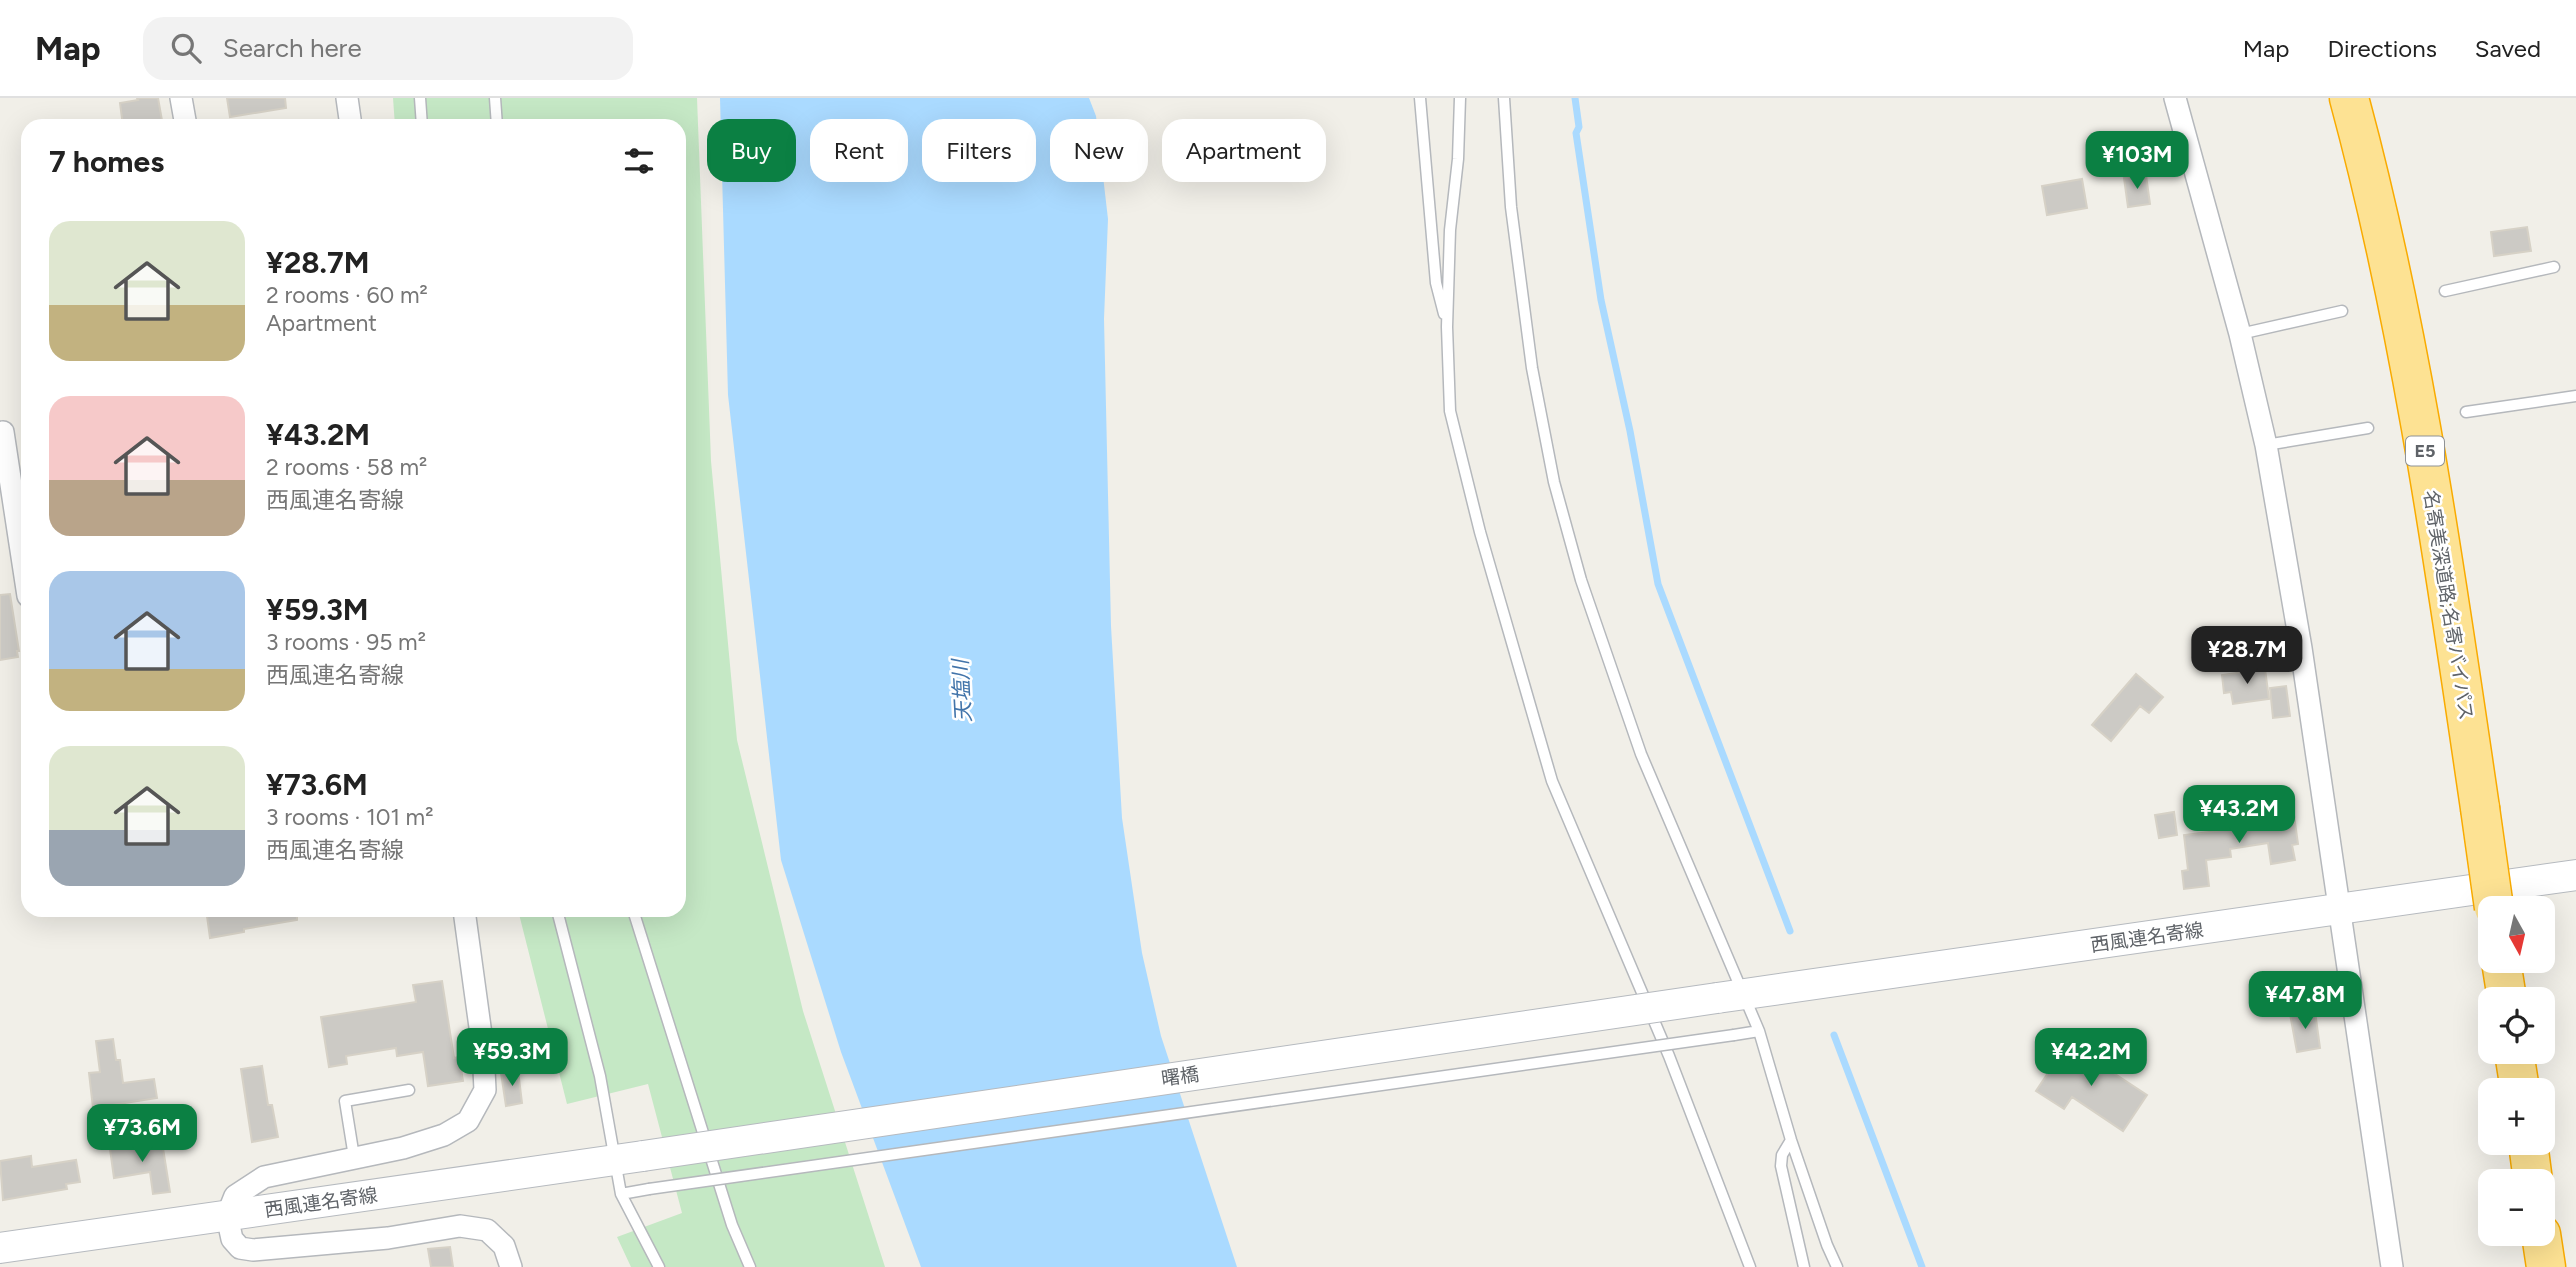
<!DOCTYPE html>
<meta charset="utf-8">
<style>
body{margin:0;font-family:Figtree,"Noto Sans JP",sans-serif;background:#f2f2f2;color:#222;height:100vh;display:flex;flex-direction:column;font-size:26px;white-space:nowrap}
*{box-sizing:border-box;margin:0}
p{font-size:23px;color:#767676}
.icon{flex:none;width:38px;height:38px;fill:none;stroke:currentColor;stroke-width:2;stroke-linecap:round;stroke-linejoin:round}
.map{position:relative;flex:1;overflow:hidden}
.details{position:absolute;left:21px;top:21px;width:665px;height:798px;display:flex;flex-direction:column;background:#fff;border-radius:21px;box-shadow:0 7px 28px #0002}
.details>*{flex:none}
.guide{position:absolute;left:707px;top:21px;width:665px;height:63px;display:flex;gap:14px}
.needle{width:46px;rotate:172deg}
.tools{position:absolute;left:2478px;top:798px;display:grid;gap:14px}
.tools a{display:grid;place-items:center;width:77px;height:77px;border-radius:14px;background:#fff;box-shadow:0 7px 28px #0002;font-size:35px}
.price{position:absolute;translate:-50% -60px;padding:0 16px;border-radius:14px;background:#0b8043;color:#fff;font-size:23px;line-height:46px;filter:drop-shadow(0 2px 4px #0008)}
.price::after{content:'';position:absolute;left:50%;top:42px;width:21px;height:16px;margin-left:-10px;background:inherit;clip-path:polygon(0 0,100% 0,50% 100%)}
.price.active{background:#222;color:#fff}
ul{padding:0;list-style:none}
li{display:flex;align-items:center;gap:21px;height:175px;padding:0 28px}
li span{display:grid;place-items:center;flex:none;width:196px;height:140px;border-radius:21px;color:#555}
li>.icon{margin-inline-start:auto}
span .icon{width:84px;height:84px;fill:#fffc;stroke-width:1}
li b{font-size:30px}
h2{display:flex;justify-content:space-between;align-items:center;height:84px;padding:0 28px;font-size:30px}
.pill{padding:0 24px;border-radius:21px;background:#fff;box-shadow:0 7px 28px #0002;font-size:24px;line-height:63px}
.pill.active{background:#0b8043;color:#fff}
header{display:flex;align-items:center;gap:42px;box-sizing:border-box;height:98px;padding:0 35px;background:#fff;border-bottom:2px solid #e0e0e0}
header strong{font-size:33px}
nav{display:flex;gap:38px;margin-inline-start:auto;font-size:24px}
.search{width:490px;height:63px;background:#f2f2f2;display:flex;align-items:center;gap:18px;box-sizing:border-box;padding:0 24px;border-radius:21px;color:#767676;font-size:26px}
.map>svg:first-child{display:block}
.green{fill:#c5e8c5}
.water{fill:#aadaff}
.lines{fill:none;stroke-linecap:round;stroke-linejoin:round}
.stream{stroke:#aadaff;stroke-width:7}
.building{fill:#cccac5;stroke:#d6d1c6;stroke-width:2}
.service-casing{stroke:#b5b8bc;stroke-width:13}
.minor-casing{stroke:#b5b8bc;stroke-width:24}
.secondary-casing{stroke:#b6babf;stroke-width:32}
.motorway-casing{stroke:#f9ab00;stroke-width:41}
.service{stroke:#fff;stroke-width:10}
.minor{stroke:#fff;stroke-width:21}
.secondary{stroke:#fff;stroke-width:30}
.motorway{stroke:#fde293;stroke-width:38}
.service-bridge-casing{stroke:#b5b8bc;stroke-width:13;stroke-linecap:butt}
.secondary-bridge-casing{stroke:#b6babf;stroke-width:32;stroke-linecap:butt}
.motorway-bridge-casing{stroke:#f9ab00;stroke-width:41;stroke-linecap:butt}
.service-bridge{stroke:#fff;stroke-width:10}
.secondary-bridge{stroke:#fff;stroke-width:30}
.motorway-bridge{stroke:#fde293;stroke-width:38}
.labels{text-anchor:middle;stroke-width:5;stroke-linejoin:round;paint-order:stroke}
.shield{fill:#fff;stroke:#8f9295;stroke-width:2}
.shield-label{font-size:18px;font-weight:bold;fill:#5f6368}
.street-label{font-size:19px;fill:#5f6368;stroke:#fff}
.water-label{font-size:21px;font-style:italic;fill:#4174aa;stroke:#fff}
</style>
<header>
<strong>Map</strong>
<div class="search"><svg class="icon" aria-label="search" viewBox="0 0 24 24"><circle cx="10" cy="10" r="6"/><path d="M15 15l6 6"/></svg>Search here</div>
<nav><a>Map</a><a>Directions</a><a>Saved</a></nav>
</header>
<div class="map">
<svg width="2576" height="1169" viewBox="0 0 2576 1169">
<rect width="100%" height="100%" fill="#f1efe8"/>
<path class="green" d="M 393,0 L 697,0 L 711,363 L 737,642 L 803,913 L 885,1169 L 631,1169 L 617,1139 L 682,1115 L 648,986 L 567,1006 L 518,812 L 679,812 L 679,28 L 395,28 Z"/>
<path class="water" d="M 720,0 L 1089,0 L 1096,18 L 1108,121 L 1104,221 L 1111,528 L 1122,720 L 1142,855 L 1161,938 L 1237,1169 L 921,1169 L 841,954 L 781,762 L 728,297 Z"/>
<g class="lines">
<path class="stream" d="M 1575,0 L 1579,29 L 1576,35 L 1601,202 L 1630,333 L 1658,486 L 1790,833
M 1834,937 L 1922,1169"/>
</g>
<path class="building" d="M 137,0 L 158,0 L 163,28 L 123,28 L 120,5 L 138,2 Z
M 227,0 L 285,0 L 286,10 L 230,19 Z
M 2146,77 L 2150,106 L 2128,109 L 2124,80 Z
M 2082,81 L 2087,110 L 2047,117 L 2042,88 Z
M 2527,129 L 2531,153 L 2494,158 L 2491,134 Z
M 10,496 L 19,553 L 17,553 L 18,559 L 0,562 L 0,497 Z
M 2265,571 L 2269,601 L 2233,606 L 2231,594 L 2224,595 L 2222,577 Z
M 2136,576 L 2163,599 L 2149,615 L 2140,608 L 2111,643 L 2092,627 Z
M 2286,588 L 2290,618 L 2273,620 L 2270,590 Z
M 2174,714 L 2177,737 L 2159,740 L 2155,717 Z
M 2270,715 L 2271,720 L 2294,717 L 2298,746 L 2292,747 L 2295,762 L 2271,766 L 2268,745 L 2230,751 L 2231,759 L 2206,762 L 2209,788 L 2184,791 L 2182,773 L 2188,772 L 2184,737 L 2249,729 L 2247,719 Z
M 244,812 L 297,812 L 297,822 L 244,831 L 244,834 L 210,840 L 207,818 Z
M 442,883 L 454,960 L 459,959 L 463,983 L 428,988 L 423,954 L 397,958 L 396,950 L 346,958 L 347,966 L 329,969 L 321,919 L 416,904 L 413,887 Z
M 2308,913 L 2315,913 L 2320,950 L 2297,954 L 2290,916 Z
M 113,941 L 116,962 L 120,962 L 123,985 L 154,981 L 157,1000 L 93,1010 L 89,975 L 100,974 L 96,943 Z
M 2068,945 L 2147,997 L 2123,1033 L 2072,999 L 2064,1011 L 2036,993 Z
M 262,968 L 268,1007 L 272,1007 L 278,1039 L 252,1044 L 241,971 Z
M 518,972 L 522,1005 L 506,1008 L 501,975 Z
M 162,1044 L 170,1094 L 153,1096 L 150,1074 L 114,1080 L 110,1051 Z
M 31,1058 L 32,1069 L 76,1062 L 80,1084 L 66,1086 L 67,1091 L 3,1102 L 0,1063 Z
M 450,1149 L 453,1169 L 431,1169 L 428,1151 Z"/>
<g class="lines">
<defs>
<path id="service" d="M 420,0 L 422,28
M 495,0 L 497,28
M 1420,0 L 1436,185 L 1444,216
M 1460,0 L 1458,61 L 1450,132 L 1447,229 L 1450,313 L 1480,434 L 1552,683 L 1669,958 L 1750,1169
M 1504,0 L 1511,109 L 1532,270 L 1554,384 L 1581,482 L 1641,656 L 1759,933 L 1791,1042 L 1827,1147 L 1837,1169
M 2445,193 L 2554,169
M 2240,236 L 2342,213
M 2466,314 L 2576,298
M 2266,347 L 2368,330
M 557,812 L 600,978 L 621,1096 L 659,1169
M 633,812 L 732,1127 L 750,1169
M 1734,937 L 1759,933
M 1791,1042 L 1782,1057 L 1781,1068 L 1804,1169
M 354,1059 L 345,1003 L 409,992
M 621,1096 L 649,1091"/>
<path id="minor" d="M 181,0 L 186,28
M 347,0 L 351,28
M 2175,0 L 2240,236 L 2266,347 L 2301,550 L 2392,1169
M 3,334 L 28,498
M 464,812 L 483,951 L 485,992 L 468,1023 L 444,1037 L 403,1050 L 264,1079 L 235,1098 L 227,1118 L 232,1141 L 240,1150 L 253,1152 L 388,1140 L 460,1128 L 487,1132 L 504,1148 L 511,1169"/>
<path id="secondary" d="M 1717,900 L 2576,777
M 0,1150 L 643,1058"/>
<path id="motorway" d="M 2349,0 C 2412,232 2445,472 2480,710
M 2501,863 L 2507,901
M 2514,954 L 2520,992
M 2528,1045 L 2533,1083
M 2541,1136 L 2546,1169"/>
</defs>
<use href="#service" class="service-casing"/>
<use href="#minor" class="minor-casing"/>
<use href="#secondary" class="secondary-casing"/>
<use href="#motorway" class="motorway-casing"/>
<use href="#service" class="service"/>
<use href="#minor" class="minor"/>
<use href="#secondary" class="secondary"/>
<use href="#motorway" class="motorway"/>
<defs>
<path id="service-bridge" d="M 649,1091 L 1734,937"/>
<path id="secondary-bridge" d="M 643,1058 L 1717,900"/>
<path id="motorway-bridge" d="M 2480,710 L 2494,810"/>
</defs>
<use href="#service-bridge" class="service-bridge-casing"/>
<use href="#secondary-bridge" class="secondary-bridge-casing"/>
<use href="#motorway-bridge" class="motorway-bridge-casing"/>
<use href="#service-bridge" class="service-bridge"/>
<use href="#secondary-bridge" class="secondary-bridge"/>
<use href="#motorway-bridge" class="motorway-bridge"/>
</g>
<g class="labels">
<rect class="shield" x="2406" y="338.5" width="38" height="29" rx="5"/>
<g class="shield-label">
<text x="2425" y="359">E5</text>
</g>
<g class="street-label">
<text transform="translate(2449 507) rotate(81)" y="7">名寄美深道路;名寄バイパス</text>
<text transform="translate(2147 839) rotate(-8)" y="7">西風連名寄線</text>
<text transform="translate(1180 978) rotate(-8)" y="7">曙橋</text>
<text transform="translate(321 1104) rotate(-8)" y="7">西風連名寄線</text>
</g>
<g class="water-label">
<text transform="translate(962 593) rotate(-93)" y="7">天塩川</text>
</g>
</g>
</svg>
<div class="tools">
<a><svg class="needle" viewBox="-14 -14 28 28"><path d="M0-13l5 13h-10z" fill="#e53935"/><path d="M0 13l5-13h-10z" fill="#767676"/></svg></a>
<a><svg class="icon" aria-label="locate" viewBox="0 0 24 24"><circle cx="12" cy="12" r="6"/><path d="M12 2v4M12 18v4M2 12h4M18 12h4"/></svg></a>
<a>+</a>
<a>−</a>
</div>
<b class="price" style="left:2137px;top:93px">¥103M</b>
<b class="price active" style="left:2247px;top:588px">¥28.7M</b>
<b class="price" style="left:2239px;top:747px">¥43.2M</b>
<b class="price" style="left:2305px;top:933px">¥47.8M</b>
<b class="price" style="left:512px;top:990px">¥59.3M</b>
<b class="price" style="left:2091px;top:990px">¥42.2M</b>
<b class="price" style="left:142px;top:1066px">¥73.6M</b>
<div class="guide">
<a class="pill active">Buy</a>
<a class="pill">Rent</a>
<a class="pill">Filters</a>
<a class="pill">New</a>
<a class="pill">Apartment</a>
</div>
<section class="details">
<h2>7 homes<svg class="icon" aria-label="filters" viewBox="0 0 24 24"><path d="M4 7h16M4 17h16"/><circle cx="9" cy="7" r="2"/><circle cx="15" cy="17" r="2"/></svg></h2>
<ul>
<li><span style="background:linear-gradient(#dfe7d0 60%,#c2b280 0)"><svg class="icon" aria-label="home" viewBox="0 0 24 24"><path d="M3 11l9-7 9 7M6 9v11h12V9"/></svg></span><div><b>¥28.7M</b><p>2 rooms · 60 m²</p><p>Apartment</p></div></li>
<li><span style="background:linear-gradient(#f6c9c9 60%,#b9a48a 0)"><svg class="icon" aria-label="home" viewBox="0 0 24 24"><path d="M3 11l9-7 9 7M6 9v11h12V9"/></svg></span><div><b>¥43.2M</b><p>2 rooms · 58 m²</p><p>西風連名寄線</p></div></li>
<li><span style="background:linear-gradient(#a9c7e8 70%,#c2b280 0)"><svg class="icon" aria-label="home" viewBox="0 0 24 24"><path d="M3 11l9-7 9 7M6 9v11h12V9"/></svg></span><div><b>¥59.3M</b><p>3 rooms · 95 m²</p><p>西風連名寄線</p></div></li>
<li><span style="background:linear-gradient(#dfe7d0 60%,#9aa5b1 0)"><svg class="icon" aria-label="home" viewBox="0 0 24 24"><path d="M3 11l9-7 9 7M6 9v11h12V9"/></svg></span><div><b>¥73.6M</b><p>3 rooms · 101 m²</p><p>西風連名寄線</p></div></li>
</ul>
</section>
</div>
